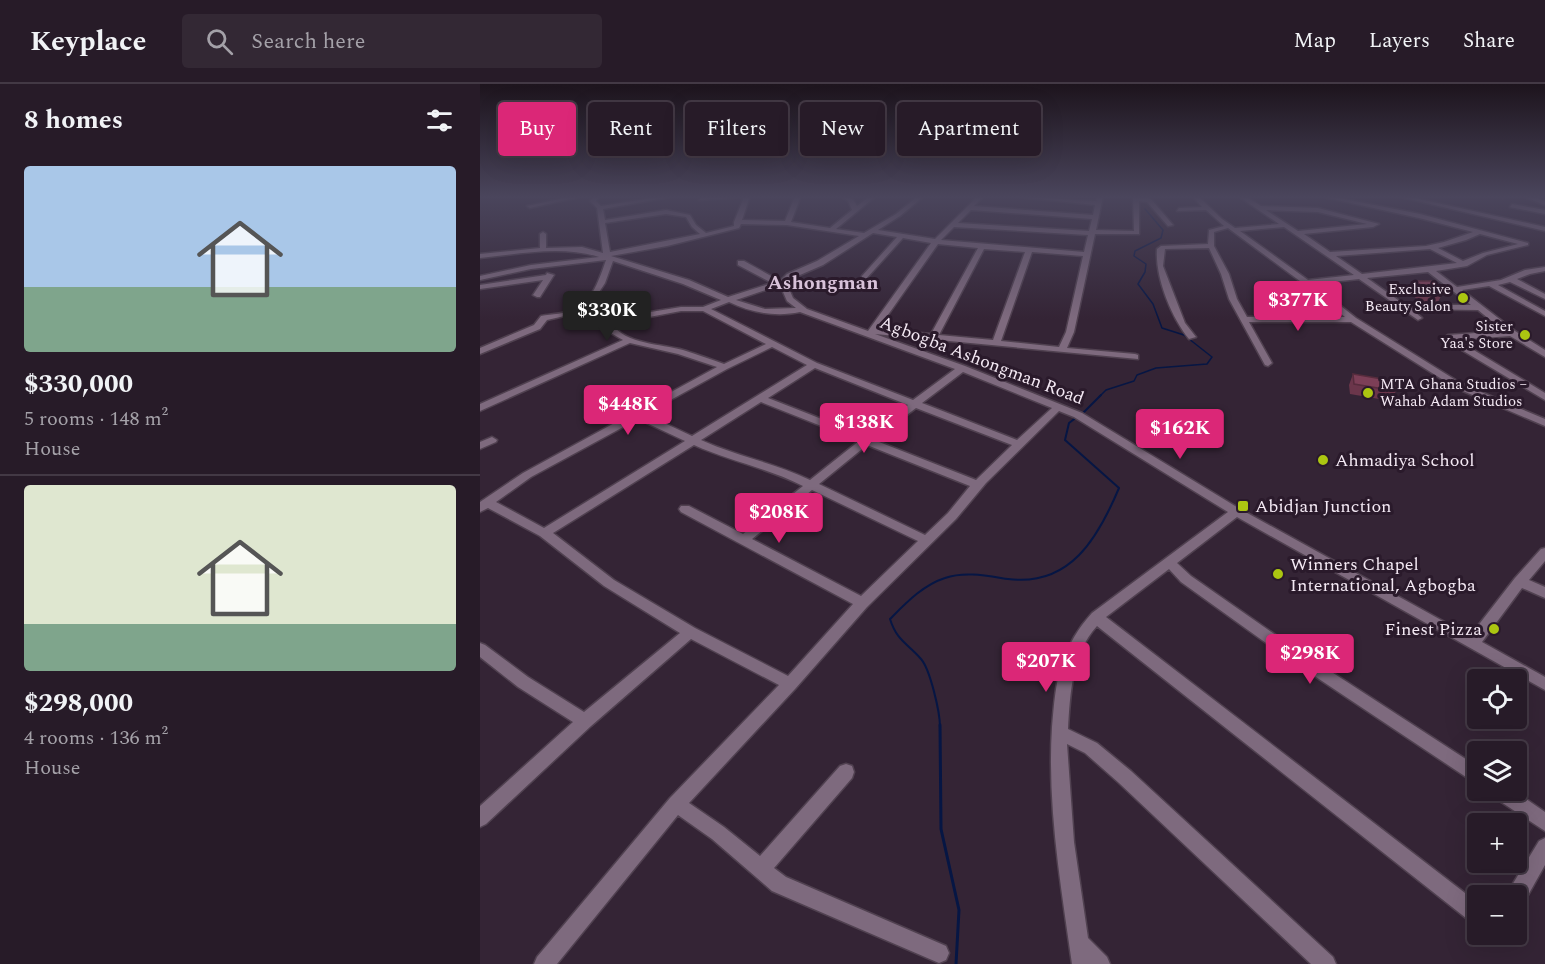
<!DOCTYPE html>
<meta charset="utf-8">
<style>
body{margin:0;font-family:Spectral,serif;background:#332834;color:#f1f3f6;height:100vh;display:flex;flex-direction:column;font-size:22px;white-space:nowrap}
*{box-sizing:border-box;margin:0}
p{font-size:20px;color:#a4a1a8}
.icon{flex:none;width:33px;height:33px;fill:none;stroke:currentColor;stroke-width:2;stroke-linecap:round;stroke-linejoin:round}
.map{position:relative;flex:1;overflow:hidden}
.side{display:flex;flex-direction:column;background:#271b28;width:480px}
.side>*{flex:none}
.hud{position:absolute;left:18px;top:18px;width:570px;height:54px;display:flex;gap:12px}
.controls{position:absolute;left:987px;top:585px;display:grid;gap:12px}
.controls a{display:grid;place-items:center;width:60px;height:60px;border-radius:6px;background:#271b28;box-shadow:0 6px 24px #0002,0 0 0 2px #433945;font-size:30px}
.price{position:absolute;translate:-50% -51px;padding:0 14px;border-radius:6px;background:#db2777;color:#fff;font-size:20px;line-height:39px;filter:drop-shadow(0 2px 3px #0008)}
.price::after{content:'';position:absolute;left:50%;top:36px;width:18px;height:14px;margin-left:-9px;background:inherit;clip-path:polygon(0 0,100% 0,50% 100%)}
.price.current{background:#222;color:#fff}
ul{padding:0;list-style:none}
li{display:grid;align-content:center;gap:12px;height:318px;padding:0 24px}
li+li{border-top:2px solid #433945}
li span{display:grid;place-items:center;height:186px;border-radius:6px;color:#555}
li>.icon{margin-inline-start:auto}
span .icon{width:108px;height:108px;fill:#fffc;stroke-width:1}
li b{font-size:26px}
h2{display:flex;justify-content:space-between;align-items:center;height:72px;padding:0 24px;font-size:26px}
.chip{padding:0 21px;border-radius:6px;background:#271b28;box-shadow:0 6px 24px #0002,0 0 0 2px #433945;font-size:21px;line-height:54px}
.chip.current{background:#db2777;color:#fff}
header{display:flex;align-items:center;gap:36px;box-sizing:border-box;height:84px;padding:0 30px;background:#271b28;border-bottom:2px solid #433945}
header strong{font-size:28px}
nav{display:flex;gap:33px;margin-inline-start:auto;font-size:21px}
.search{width:420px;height:54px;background:#332834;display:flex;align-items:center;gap:15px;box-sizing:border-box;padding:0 21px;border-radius:6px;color:#a4a1a8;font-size:22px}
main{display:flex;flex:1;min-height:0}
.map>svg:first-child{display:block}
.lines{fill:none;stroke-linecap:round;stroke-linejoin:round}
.stream-far2{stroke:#061644;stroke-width:1.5}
.stream-far1{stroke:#061644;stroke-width:2}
.stream{stroke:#061644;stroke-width:3}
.minor-casing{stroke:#504150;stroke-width:3}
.minor{fill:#7e6a7e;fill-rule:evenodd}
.wall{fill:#6b364b}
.building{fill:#7c3f57;stroke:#572c3d;stroke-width:1.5}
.poi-dot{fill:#acc611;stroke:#2a1a2b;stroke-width:2}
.labels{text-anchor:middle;stroke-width:6;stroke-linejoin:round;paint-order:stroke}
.far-poi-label{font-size:15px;fill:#f4e9f4;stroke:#2a1a2b;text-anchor:end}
.street-label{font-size:18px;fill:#f4e9f4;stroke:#2a1a2b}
.poi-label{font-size:18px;fill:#f4e9f4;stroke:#2a1a2b;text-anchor:start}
.far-district-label{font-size:20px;font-weight:bold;fill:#d8c2d9;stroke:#2a1a2b}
</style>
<header>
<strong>Keyplace</strong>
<div class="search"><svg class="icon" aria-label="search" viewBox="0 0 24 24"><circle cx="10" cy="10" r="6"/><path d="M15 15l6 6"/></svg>Search here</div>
<nav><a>Map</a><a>Layers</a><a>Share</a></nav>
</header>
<main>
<section class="side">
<h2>8 homes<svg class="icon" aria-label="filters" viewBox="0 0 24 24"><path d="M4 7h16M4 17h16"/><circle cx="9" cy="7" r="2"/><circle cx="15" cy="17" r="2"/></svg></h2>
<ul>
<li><span style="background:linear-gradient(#a9c7e8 65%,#7fa58c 0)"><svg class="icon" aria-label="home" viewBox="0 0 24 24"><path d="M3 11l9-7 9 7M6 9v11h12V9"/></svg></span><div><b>$330,000</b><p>5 rooms · 148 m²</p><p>House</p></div></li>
<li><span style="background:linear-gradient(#dfe7d0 75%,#7fa58c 0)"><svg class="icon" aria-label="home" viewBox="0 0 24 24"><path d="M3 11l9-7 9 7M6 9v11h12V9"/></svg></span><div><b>$298,000</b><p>4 rooms · 136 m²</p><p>House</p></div></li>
</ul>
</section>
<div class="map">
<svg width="1065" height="880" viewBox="0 0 1065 880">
<rect width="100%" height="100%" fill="#342435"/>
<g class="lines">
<path class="stream-far2" d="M 619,313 L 626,306 L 654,297 L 657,291 L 676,284 L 727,280 L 732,273 L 704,251 L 682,244 L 673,220 L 658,200 L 665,188 L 666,180 L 654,172 L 655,167 L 681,154 L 683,146 L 665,125"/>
<path class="stream-far1" d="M 602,330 L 621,311
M 460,643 C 460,628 450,585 441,575 C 427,559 417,557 410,535 C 426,519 443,501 465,494 C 485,487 508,492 528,495 C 590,503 618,454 639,404 L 585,356 L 589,339 L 597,333"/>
<path class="stream" d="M 460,641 L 461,745 L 479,826 L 476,880"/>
<defs>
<path id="minor" d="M 93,112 L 104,112 L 50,124 L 47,122 Z
M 114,112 L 120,112 L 116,117 L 121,122 L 184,112 L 196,112 L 123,125 L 125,136 L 186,126 L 210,131 L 216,141 L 226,149 L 254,142 L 254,138 L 264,113 L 219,116 L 221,113 L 270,112 L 262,136 L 305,137 L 315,112 L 321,112 L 311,138 L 350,144 L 372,126 L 368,117 L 360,112 C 369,112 373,114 377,122 L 390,112 L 396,112 L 356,145 L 384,149 L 416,130 L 438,112 L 444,112 L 420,132 L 398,146 L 455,155 L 498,112 L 504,112 L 494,122 L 613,131 L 615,121 L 529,112 L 616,117 L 617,112 L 623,112 L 616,146 L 654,147 L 653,112 L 671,115 L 693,141 L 688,142 L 667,118 L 659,117 L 659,150 L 615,150 L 594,248 L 587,264 L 655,270 L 658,271 L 658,275 L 395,250 L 485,282 L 602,329 L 760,425 L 990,552 L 1035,494 L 1061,465 L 1065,464 L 1065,477 L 1049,496 L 1065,503 L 1065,514 L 1042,504 L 1002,558 L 1065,593 L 1065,606 L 757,433 L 697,479 L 711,492 L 810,561 L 998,683 L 998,701 L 800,569 L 701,498 L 689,485 L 626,533 L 998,819 L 998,840 L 991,838 L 617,542 C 592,569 590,610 588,645 L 617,659 L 651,687 L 853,873 L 856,880 L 831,880 L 639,699 L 605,669 L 587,660 L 594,758 L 608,854 L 627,873 L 630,880 L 592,880 C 581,802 567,722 572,643 C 574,622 575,600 582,580 C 588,561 599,543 612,529 L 748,428 L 594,333 L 579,327 L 506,399 L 476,435 L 387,523 L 315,605 L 209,719 L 244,743 L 280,772 L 360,682 L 366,680 L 372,682 L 374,688 L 372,694 L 294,784 L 306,793 L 466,862 L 469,869 L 466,876 L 459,879 L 292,807 L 232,755 L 198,731 L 77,880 L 54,880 L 57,873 L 190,714 L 299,601 L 211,555 L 111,642 L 6,740 L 0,743 L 0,722 L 93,638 L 38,603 L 0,573 L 0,559 L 5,561 L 48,593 L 104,628 L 200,549 L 124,502 L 60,452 L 8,424 L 0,428 L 0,418 L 43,389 L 237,283 L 198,270 L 150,259 L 0,327 L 0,320 L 143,256 L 129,248 L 124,240 L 102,228 L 67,236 L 60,245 L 0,270 L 0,264 L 54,241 L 61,232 C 72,230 85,230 95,225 C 113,217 120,193 126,176 L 51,185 L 0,196 L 0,192 L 51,181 L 119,173 C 82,161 39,170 0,174 L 0,170 L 60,164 L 60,150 L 63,148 L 66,150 L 66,164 L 102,163 L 123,169 L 117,124 L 110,117 ZM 491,126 L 612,135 L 609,147 L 478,139 ZM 186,130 L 206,133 L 212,143 L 220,150 L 130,168 L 125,139 ZM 261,140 L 307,141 L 379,152 L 337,177 L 307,190 L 300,197 L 264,177 L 258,177 L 258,181 L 292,199 L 248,213 L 209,196 L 131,172 L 187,162 L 259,144 ZM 474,143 L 608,151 L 604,168 L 461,156 ZM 393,149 L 417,153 L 382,192 L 382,196 L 385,196 L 423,154 L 451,159 L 388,247 L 327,225 L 313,214 L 307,200 L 313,194 L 343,181 ZM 458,160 L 498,164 L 451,250 L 398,245 ZM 504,165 L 545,168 L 513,256 L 459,251 ZM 552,168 L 603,172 L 586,248 L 579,263 L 521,257 ZM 133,177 L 203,200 L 241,216 L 223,223 L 201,223 L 128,235 L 108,225 L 125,199 ZM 300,201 L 307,217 L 316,224 L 285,225 L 256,216 ZM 249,218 C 272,229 296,233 320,228 L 475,285 L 433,316 L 337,279 L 231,225 ZM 201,227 L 223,227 L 286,260 L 244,280 C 230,275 216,270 203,266 C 181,260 145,260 132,240 ZM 292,263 L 327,281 L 212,352 L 165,330 L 247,285 ZM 335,284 L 428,321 L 385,352 L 288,314 ZM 483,288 L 572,324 L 537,356 L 442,319 ZM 281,318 L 379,357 L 330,396 C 295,379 256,372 221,356 ZM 436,324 L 532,361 L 496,396 L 394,356 ZM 158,335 L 205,357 L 64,444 L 16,418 L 51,393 ZM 214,361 C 249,377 288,384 323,402 L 263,450 L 209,422 L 201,422 L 199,425 L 201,428 L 373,520 L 308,592 L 215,544 L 134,496 L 73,449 ZM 387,361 L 490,402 L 468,429 L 445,451 L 339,400 ZM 332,406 L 438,457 L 381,512 L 272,455 Z
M 712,112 L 718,112 L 742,135 L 755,144 L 799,140 L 758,112 L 765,112 L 781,122 L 838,124 L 899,140 L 893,143 L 824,150 L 850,168 L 946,162 L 964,158 L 993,148 L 939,134 L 839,112 L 849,112 L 940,130 L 1048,159 L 1048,161 L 1007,171 L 987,182 L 956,187 L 977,203 L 1021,196 L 1045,186 L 1065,183 L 1065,187 L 1050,190 L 1037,195 L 1065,210 L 1065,215 L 1030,198 L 1018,201 L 1065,227 L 1065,232 L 1009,202 L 982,206 L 1035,247 L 1065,266 L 1065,273 L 1030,252 L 977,256 L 1065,309 L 1065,316 L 965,256 L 964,254 L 968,251 L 1024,247 L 998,226 L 931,225 L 942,234 L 938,236 L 879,195 L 833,200 L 876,234 L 982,300 L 1065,335 L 1065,342 L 976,304 L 871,238 L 769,238 L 792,279 L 788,282 L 785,281 L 749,215 L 741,190 L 729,164 L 685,165 L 683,182 L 705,239 L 716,253 L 709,255 C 691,233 675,193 677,165 L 681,162 L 728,160 L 729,146 L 744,142 L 726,126 L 697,127 L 699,124 L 722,123 ZM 786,126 L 838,128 L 887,140 L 818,147 ZM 804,143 L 874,191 L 828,196 L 760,147 ZM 748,144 L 824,200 L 865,233 L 767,233 L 757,215 L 749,190 L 734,162 L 734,148 ZM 1000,150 L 1038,160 L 1003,169 L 983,177 L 958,164 L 986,156 ZM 950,165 L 977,179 L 882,190 L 856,172 ZM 948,188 L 991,221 L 925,221 L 887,194 Z
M 916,112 L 926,112 L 1065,143 L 1065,147 Z
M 1019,112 L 1026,112 L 1023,114 Z
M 1042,112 L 1050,112 L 1065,117 L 1065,121 Z
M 1032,120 L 1065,126 L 1065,130 L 1030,123 Z
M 67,189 L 74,191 L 60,213 L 57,213 L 53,211 L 63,196 L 0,205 L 0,201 L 66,191 Z
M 12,353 L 17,356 L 16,358 L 0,365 L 0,358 Z
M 1010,706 L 1033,706 L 1065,728 L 1065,747 L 1012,712 Z
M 1065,754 L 1065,781 L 1043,820 L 1036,822 L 1036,812 L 1027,812 L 1029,806 L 1059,757 Z"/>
</defs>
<use href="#minor" class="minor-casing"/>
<use href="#minor" class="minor"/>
</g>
<path class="wall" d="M 936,197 L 964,206 L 958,218 L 942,219 L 931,210 Z
M 873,290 L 916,307 L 911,317 L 870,310 L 869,301 Z"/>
<path class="building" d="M 936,197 L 951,197 L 964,206 L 947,206 Z
M 873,290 L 914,297 L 916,307 L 874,300 Z"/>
<linearGradient id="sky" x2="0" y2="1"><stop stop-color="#1d141d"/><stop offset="0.48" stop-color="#4a455c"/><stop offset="1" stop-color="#4a455c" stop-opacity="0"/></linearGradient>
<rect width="1065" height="235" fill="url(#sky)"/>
<g class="poi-dot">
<circle cx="983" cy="214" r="6"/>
<circle cx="1045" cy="251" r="6"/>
<circle cx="888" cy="309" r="6"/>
<circle cx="843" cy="376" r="6"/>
<rect x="757" y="416" width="12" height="12" rx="3"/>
<circle cx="798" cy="490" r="6"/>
<circle cx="1014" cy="545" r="6"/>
</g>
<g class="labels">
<g class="far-poi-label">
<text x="971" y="210">Exclusive<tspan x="971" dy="17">Beauty Salon</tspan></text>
<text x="1033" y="247">Sister<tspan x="1033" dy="17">Yaa's Store</tspan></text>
<text x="900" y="305" text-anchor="start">MTA Ghana Studios –<tspan x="900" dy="17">Wahab Adam Studios</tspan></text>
</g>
<g class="street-label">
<text transform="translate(502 276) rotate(21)" y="6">Agbogba Ashongman Road</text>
</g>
<g class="poi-label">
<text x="855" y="382">Ahmadiya School</text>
<text x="775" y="428">Abidjan Junction</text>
<text x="810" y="486">Winners Chapel<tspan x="810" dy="21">International, Agbogba</tspan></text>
<text x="1002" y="551" text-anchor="end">Finest Pizza</text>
</g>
<g class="far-district-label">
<text x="343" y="205">Ashongman</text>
</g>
</g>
</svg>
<div class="controls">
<a><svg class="icon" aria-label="locate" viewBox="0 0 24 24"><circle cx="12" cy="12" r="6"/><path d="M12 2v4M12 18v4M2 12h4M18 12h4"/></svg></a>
<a><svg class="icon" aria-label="layers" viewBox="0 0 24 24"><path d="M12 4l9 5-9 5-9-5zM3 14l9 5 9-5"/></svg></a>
<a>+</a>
<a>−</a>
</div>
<b class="price" style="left:818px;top:248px">$377K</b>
<b class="price current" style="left:127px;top:258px">$330K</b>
<b class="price" style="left:148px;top:352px">$448K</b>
<b class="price" style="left:384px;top:370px">$138K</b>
<b class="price" style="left:700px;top:376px">$162K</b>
<b class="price" style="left:299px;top:460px">$208K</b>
<b class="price" style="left:830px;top:601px">$298K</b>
<b class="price" style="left:566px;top:609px">$207K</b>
<div class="hud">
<a class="chip current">Buy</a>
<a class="chip">Rent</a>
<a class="chip">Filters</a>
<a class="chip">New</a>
<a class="chip">Apartment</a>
</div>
</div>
</main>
